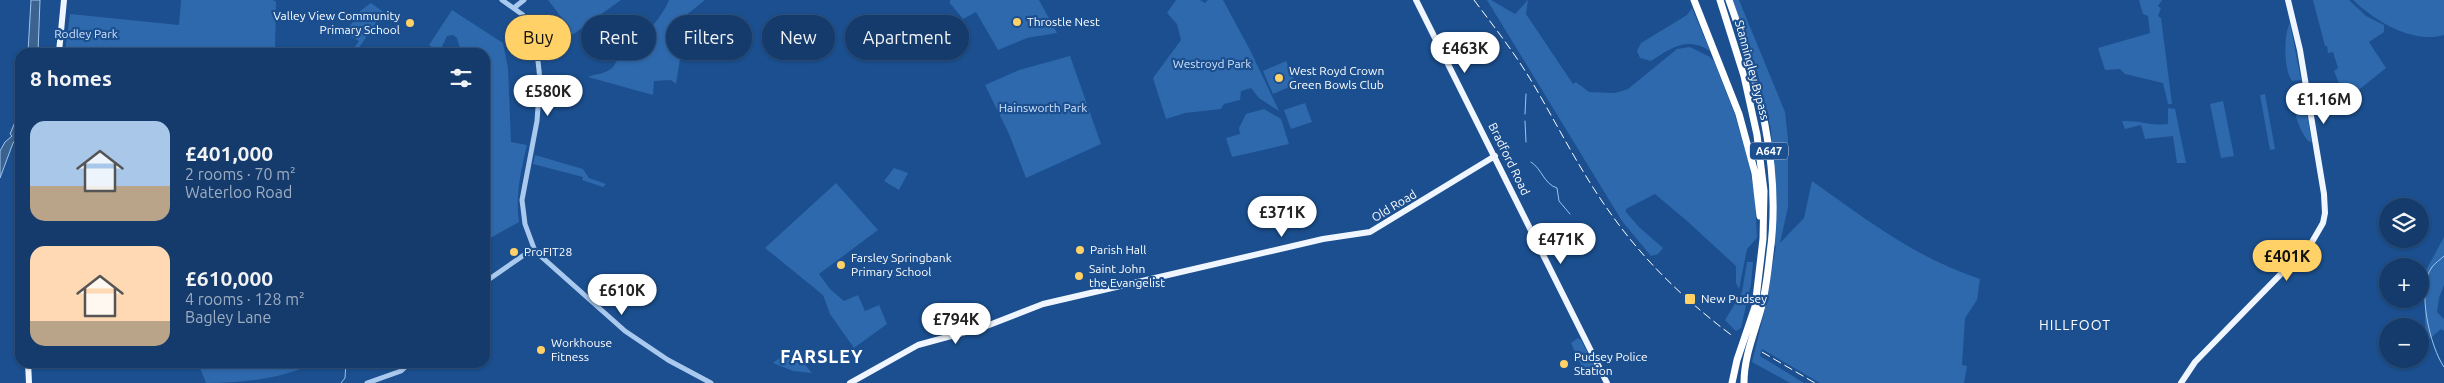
<!DOCTYPE html>
<meta charset="utf-8">
<style>
body{margin:0;font-family:Ubuntu,sans-serif;background:#1d4271;color:#f1f3f6;height:100vh;display:flex;flex-direction:column;font-size:19px;white-space:nowrap}
*{box-sizing:border-box;margin:0}
p{font-size:16px;color:#9dadc1}
.icon{flex:none;width:28px;height:28px;fill:none;stroke:currentColor;stroke-width:2;stroke-linecap:round;stroke-linejoin:round}
.map{position:relative;flex:1;overflow:hidden}
.side{position:absolute;left:15px;top:48px;width:475px;height:320px;display:flex;flex-direction:column;background:#143b6b;border-radius:15px;box-shadow:0 1px 4px #0004,0 0 0 1px #33557e}
.side>*{flex:none}
.hud{position:absolute;left:505px;top:15px;width:475px;height:45px;display:flex;gap:10px}
.controls{position:absolute;left:2379px;top:198px;display:grid;gap:10px}
.controls a{display:grid;place-items:center;width:50px;height:50px;border-radius:50%;background:#143b6b;box-shadow:0 1px 4px #0004,0 0 0 1px #33557e;font-size:25px}
.price{position:absolute;translate:-50% -42px;padding:0 11px;border-radius:18px;background:#fff;color:#222;font-size:16px;line-height:32px;filter:drop-shadow(0 1px 2px #0008)}
.price::after{content:'';position:absolute;left:50%;top:30px;width:15px;height:11px;margin-left:-8px;background:inherit;clip-path:polygon(0 0,100% 0,50% 100%)}
.price.selected{background:#ffd166;color:#111}
ul{padding:0;list-style:none}
li{display:flex;align-items:center;gap:15px;height:125px;padding:0 15px}
li span{display:grid;place-items:center;flex:none;width:140px;height:100px;border-radius:15px;color:#555}
li>.icon{margin-inline-start:auto}
span .icon{width:60px;height:60px;fill:#fffc;stroke-width:1}
li b{font-size:21px}
h2{display:flex;justify-content:space-between;align-items:center;height:60px;padding:0 15px;font-size:21px}
.tag{padding:0 18px;border-radius:22px;background:#143b6b;box-shadow:0 1px 4px #0004,0 0 0 1px #33557e;font-size:18px;line-height:45px}
.tag.selected{background:#ffd166;color:#111}
.map>svg:first-child{display:block}
.green{fill:#2e69ad}
.water{fill:#3c6290;stroke:#9cc4f0}
.lines{fill:none;stroke-linecap:round;stroke-linejoin:round}
.stream{stroke:#9cc4f0;stroke-width:1}
.minor{stroke:#a9c9ee;stroke-width:5}
.major{stroke:#f0f6ff;stroke-width:6}
.highway{stroke:#fff;stroke-width:7}
.rail{stroke:#fff;stroke-width:1;stroke-dasharray:9 4;stroke-linecap:butt}
.poi-dot{fill:#ffd166;stroke:#1b4f8f;stroke-width:2}
.labels{text-anchor:middle;stroke-width:4.5;stroke-linejoin:round;paint-order:stroke}
.shield{fill:#1b4f8f;stroke:#bbcadd;stroke-width:1}
.shield-label{font-size:11px;font-weight:bold;fill:#fff}
.poi-label{font-size:12px;fill:#fff;stroke:#1b4f8f;text-anchor:start}
.park-label{font-size:12px;fill:#cfe3fa;stroke:#1b4f8f}
.street-label{font-size:12px;fill:#fff;stroke:#1b4f8f}
.neighbourhood-label{font-size:14px;letter-spacing:1px;fill:#fff;stroke:#1b4f8f}
.district-label{font-size:18px;font-weight:bold;letter-spacing:1px;fill:#fff;stroke:#1b4f8f}
</style>
<div class="map">
<svg width="2444" height="383" viewBox="0 0 2444 383">
<rect width="100%" height="100%" fill="#1b4f8f"/>
<path class="green" d="M 181,0 L 273,0 L 276,2 L 275,52 L 65,52 L 70,14 L 179,25 Z
M 548,0 L 621,0 L 558,45 L 554,31 L 565,22 Z
M 669,0 L 705,0 L 685,16 L 682,30 L 690,43 L 680,59 L 676,84 L 671,80 L 654,81 L 653,95 L 588,77 C 594,74 604,74 609,70 C 614,68 615,62 619,59 C 637,41 659,24 669,0 Z
M 951,0 L 1039,0 L 1057,33 L 1027,38 L 998,50 L 976,12 L 963,19 L 949,2 Z
M 1176,0 L 1200,0 L 1205,3 L 1208,0 L 1223,0 L 1250,50 L 1279,111 L 1259,98 L 1251,88 L 1241,91 L 1240,100 L 1224,104 L 1221,109 L 1185,113 L 1166,119 L 1153,78 L 1181,40 L 1177,24 L 1167,13 Z
M 1487,0 L 1491,0 L 1515,14 L 1528,0 L 1526,14 L 1573,84 L 1576,82 L 1589,92 L 1615,93 L 1628,89 L 1677,49 L 1690,47 L 1710,57 L 1714,61 L 1735,115 L 1749,164 L 1755,198 L 1757,238 L 1747,249 L 1739,289 L 1736,283 L 1736,266 L 1687,221 L 1655,194 L 1626,209 L 1626,212 L 1639,227 L 1663,248 L 1658,254 L 1651,256 L 1622,221 Z
M 1732,0 L 1739,0 L 1785,112 L 1788,139 L 1788,207 L 1780,243 L 1804,218 L 1812,181 C 1867,220 1916,258 1980,279 L 1977,300 L 1965,318 L 1962,365 L 1967,366 L 1964,383 L 1820,383 L 1762,349 L 1760,356 L 1804,383 L 1790,383 L 1752,362 L 1765,309 L 1776,246 L 1773,245 L 1774,174 L 1771,129 L 1757,72 Z
M 2139,0 L 2162,0 L 2158,6 L 2161,8 L 2158,16 L 2161,18 L 2172,104 L 2168,104 L 2163,83 L 2125,74 L 2120,69 L 2105,70 L 2098,48 L 2150,33 L 2148,16 L 2143,14 Z
M 2313,0 L 2349,0 L 2366,16 L 2384,25 L 2384,32 L 2369,42 L 2386,68 L 2346,100 L 2334,71 L 2338,68 L 2333,52 L 2328,53 L 2327,46 L 2325,46 Z
M 2353,0 L 2444,0 L 2444,35 C 2412,44 2375,21 2353,0 Z
M 371,3 L 385,13 L 382,14 L 356,52 L 351,52 L 359,41 L 347,34 L 343,37 L 360,11 Z
M 1692,8 L 1710,51 C 1687,36 1671,48 1651,61 L 1640,58 L 1637,51 L 1641,43 L 1687,15 Z
M 452,10 L 503,43 L 508,68 L 511,142 L 527,145 C 521,171 515,195 519,222 L 485,241 L 485,52 L 461,52 L 457,38 L 453,35 L 447,36 L 441,49 L 436,50 L 429,45 Z
M 2290,23 L 2301,80 L 2292,81 C 2284,71 2283,35 2290,23 Z
M 1070,56 L 1101,144 L 1026,178 L 1009,134 L 985,85 L 1019,70 Z
M 1286,61 L 1296,84 L 1273,94 L 1263,71 Z
M 2302,88 L 2312,142 L 2308,141 C 2296,126 2294,108 2291,90 Z
M 2265,94 L 2275,149 L 2270,150 L 2260,95 Z
M 2223,101 L 2234,156 L 2221,158 L 2210,104 Z
M 1305,103 L 1312,122 L 1291,129 L 1284,110 Z
M 2168,108 L 2175,109 L 2186,163 L 2177,163 L 2173,136 L 2145,139 L 2141,125 L 2125,129 L 2122,121 C 2139,120 2151,126 2168,124 Z
M 1264,109 L 1281,119 L 1289,144 L 1232,157 L 1226,138 L 1240,134 L 1239,128 L 1246,114 Z
M 535,155 L 583,169 L 589,178 L 606,184 L 603,187 L 582,180 L 583,177 L 533,164 Z
M 894,168 L 908,173 L 899,190 L 884,181 Z
M 836,183 L 878,230 L 819,274 L 830,289 L 844,301 L 858,295 L 865,311 L 879,305 L 887,324 L 854,348 L 830,314 L 823,295 L 765,248 Z
M 2444,237 L 2444,285 L 2439,298 L 2437,312 L 2444,319 L 2444,331 L 2441,329 L 2427,341 L 2425,323 L 2425,272 Z
M 1747,262 L 1753,262 L 1751,284 L 1741,328 L 1736,331 L 1725,320 L 1742,292 Z
M 1578,338 L 1581,340 L 1596,369 L 1586,376 L 1571,343 Z
M 791,349 L 812,373 L 793,371 L 773,363 Z
M 198,363 L 315,363 C 280,379 244,383 206,383 Z"/>
<path class="water" d="M 31,0 L 40,0 L 38,52 L 28,52 Z
M 20,110 L 20,134 L 13,143 L 0,178 L 0,151 L 5,142 L 12,136 L 10,134 Z"/>
<g class="lines">
<path class="stream" d="M 1525,114 L 1526,94
M 1525,121 L 1526,142
M 1531,162 C 1542,169 1544,184 1557,188 L 1559,201 L 1570,214
M 2444,256 C 2440,260 2435,263 2432,267 C 2416,288 2430,347 2444,367
M 341,383 L 345,378 L 346,362"/>
<path class="minor" d="M 502,0 L 523,15 L 528,25 L 538,61 L 540,80 L 537,121 L 522,200 L 525,224 L 535,251
M 515,7 L 524,0
M 535,251 L 625,331 L 668,360 L 711,383
M 485,282 L 524,255 L 535,251
M 367,383 L 401,371 L 411,362"/>
<path class="major" d="M 1416,0 L 1607,383
M 59,52 L 64,0
M 28,362 L 29,383
M 850,383 L 918,345 L 984,327 L 1043,304 L 1323,239 L 1370,232 L 1495,156
M 2181,383 L 2195,362 L 2312,242 L 2323,223 L 2325,213 L 2324,194 L 2300,50 L 2288,0"/>
<path class="highway" d="M 1694,0 L 1739,114 L 1755,173 L 1760,216
M 1720,0 L 1744,76 L 1757,135 L 1764,191 L 1763,239 L 1755,307 L 1737,360 L 1732,383
M 1729,0 C 1758,80 1782,167 1770,253 C 1768,271 1766,291 1761,309 C 1754,334 1744,357 1744,383"/>
<path class="rail" d="M 1474,0 C 1495,28 1517,56 1535,87 C 1560,130 1582,174 1611,214 C 1645,262 1687,302 1734,337
M 1762,352 L 1815,383"/>
</g>
<g class="poi-dot">
<circle cx="1017" cy="22" r="5"/>
<circle cx="410" cy="23" r="5"/>
<circle cx="1279" cy="78" r="5"/>
<circle cx="1080" cy="250" r="5"/>
<circle cx="514" cy="252" r="5"/>
<circle cx="841" cy="265" r="5"/>
<circle cx="1079" cy="276" r="5"/>
<rect x="1684" y="293" width="12" height="12" rx="2.5"/>
<circle cx="541" cy="350" r="5"/>
<circle cx="1564" cy="364" r="5"/>
</g>
<g class="labels">
<rect class="shield" x="1750" y="142.5" width="38" height="17" rx="4"/>
<g class="shield-label">
<text x="1769" y="155">A647</text>
</g>
<g class="poi-label">
<text x="400" y="20" text-anchor="end">Valley View Community<tspan x="400" dy="14">Primary School</tspan></text>
<text x="1027" y="26">Throstle Nest</text>
<text x="1289" y="75">West Royd Crown<tspan x="1289" dy="14">Green Bowls Club</tspan></text>
<text x="1090" y="254">Parish Hall</text>
<text x="524" y="256">ProFIT28</text>
<text x="851" y="262">Farsley Springbank<tspan x="851" dy="14">Primary School</tspan></text>
<text x="1089" y="273">Saint John<tspan x="1089" dy="14">the Evangelist</tspan></text>
<text x="1701" y="303">New Pudsey</text>
<text x="551" y="347">Workhouse<tspan x="551" dy="14">Fitness</tspan></text>
<text x="1574" y="361">Pudsey Police<tspan x="1574" dy="14">Station</tspan></text>
</g>
<g class="park-label">
<text x="86" y="38">Rodley Park</text>
<text x="1212" y="68">Westroyd Park</text>
<text x="1043" y="112">Hainsworth Park</text>
</g>
<g class="street-label">
<text transform="translate(1752 70) rotate(75)" y="4">Stanningley Bypass</text>
<text transform="translate(1509 159) rotate(64)" y="4">Bradford Road</text>
<text transform="translate(1394 206) rotate(-31)" y="4">Old Road</text>
</g>
<g class="neighbourhood-label">
<text x="2075" y="330">HILLFOOT</text>
</g>
<g class="district-label">
<text x="822" y="363">FARSLEY</text>
</g>
</g>
</svg>
<div class="controls">
<a><svg class="icon" aria-label="layers" viewBox="0 0 24 24"><path d="M12 4l9 5-9 5-9-5zM3 14l9 5 9-5"/></svg></a>
<a>+</a>
<a>−</a>
</div>
<b class="price" style="left:1465px;top:74px">£463K</b>
<b class="price" style="left:548px;top:117px">£580K</b>
<b class="price" style="left:2324px;top:125px">£1.16M</b>
<b class="price" style="left:1282px;top:238px">£371K</b>
<b class="price" style="left:1561px;top:265px">£471K</b>
<b class="price selected" style="left:2287px;top:282px">£401K</b>
<b class="price" style="left:622px;top:316px">£610K</b>
<b class="price" style="left:956px;top:345px">£794K</b>
<div class="hud">
<a class="tag selected">Buy</a>
<a class="tag">Rent</a>
<a class="tag">Filters</a>
<a class="tag">New</a>
<a class="tag">Apartment</a>
</div>
<section class="side">
<h2>8 homes<svg class="icon" aria-label="filters" viewBox="0 0 24 24"><path d="M4 7h16M4 17h16"/><circle cx="9" cy="7" r="2"/><circle cx="15" cy="17" r="2"/></svg></h2>
<ul>
<li><span style="background:linear-gradient(#a9c7e8 65%,#b9a48a 0)"><svg class="icon" aria-label="home" viewBox="0 0 24 24"><path d="M3 11l9-7 9 7M6 9v11h12V9"/></svg></span><div><b>£401,000</b><p>2 rooms · 70 m²</p><p>Waterloo Road</p></div></li>
<li><span style="background:linear-gradient(#ffd9b3 75%,#b9a48a 0)"><svg class="icon" aria-label="home" viewBox="0 0 24 24"><path d="M3 11l9-7 9 7M6 9v11h12V9"/></svg></span><div><b>£610,000</b><p>4 rooms · 128 m²</p><p>Bagley Lane</p></div></li>
</ul>
</section>
</div>
